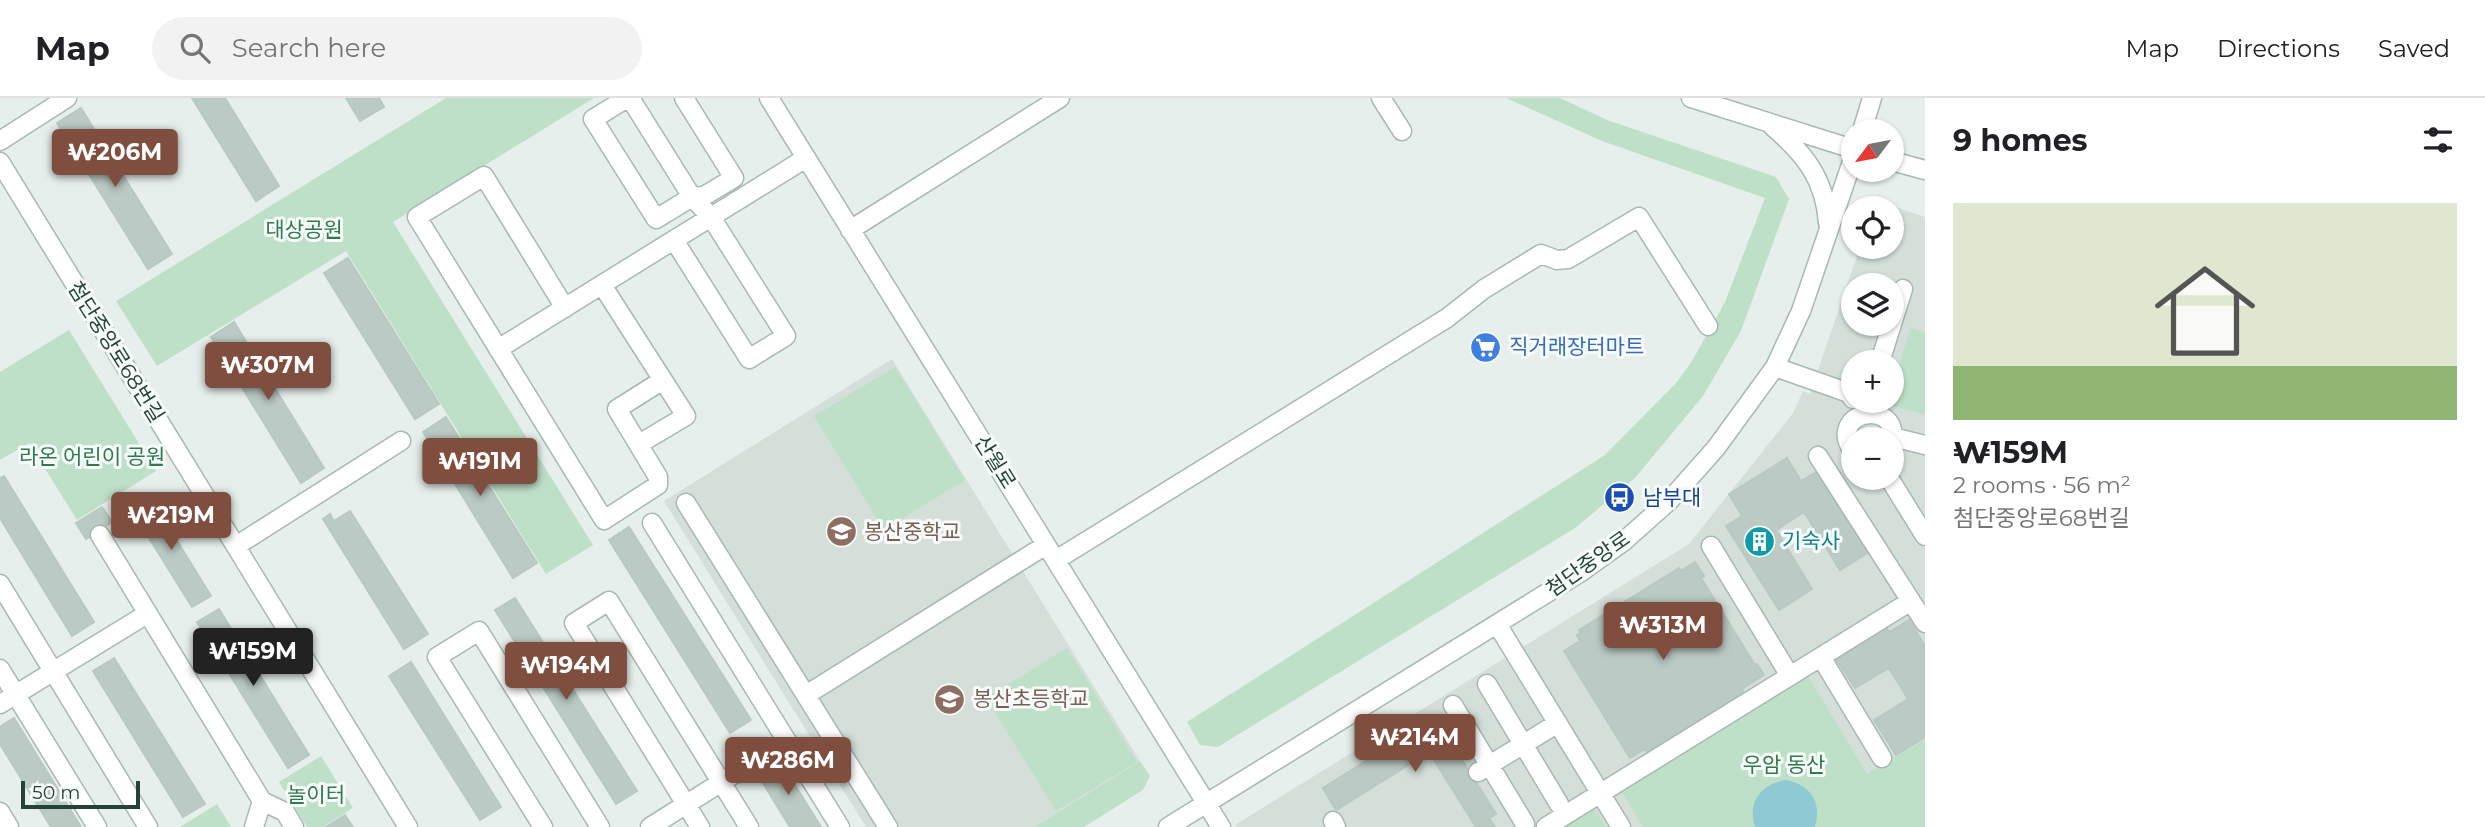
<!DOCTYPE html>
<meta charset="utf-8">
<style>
body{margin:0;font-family:Montserrat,"Noto Sans KR",sans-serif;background:#f2f2f2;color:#202124;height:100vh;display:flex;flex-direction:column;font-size:26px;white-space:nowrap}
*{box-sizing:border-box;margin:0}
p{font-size:23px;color:#757577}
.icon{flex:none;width:38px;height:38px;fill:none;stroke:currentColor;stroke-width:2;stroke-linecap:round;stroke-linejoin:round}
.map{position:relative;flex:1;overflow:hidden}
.drawer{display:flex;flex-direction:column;background:#fff;width:560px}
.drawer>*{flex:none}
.needle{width:46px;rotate:238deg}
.controls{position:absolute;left:1841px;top:21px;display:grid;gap:14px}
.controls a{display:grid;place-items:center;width:63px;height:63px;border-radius:50%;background:#fff;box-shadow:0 2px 5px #0004;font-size:35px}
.scale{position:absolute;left:21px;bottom:18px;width:119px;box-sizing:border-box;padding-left:7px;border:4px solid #24423a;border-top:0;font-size:19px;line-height:24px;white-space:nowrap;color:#24423a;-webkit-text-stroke:5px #f7fbf9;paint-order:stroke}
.price{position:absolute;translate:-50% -60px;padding:0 16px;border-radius:7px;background:#7f4e3f;color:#fff;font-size:23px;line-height:46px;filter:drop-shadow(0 2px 4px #0008)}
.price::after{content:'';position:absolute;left:50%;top:42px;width:21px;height:16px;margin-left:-10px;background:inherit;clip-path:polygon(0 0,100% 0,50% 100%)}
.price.current{background:#222;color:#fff}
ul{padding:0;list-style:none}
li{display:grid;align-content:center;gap:14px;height:371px;padding:0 28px}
li span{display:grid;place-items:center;height:217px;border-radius:0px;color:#555}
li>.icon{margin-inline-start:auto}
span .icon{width:126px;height:126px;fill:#fffc;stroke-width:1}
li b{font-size:30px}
h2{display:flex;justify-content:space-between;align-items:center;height:84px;padding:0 28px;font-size:30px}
header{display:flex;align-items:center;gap:42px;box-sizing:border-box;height:98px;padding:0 35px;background:#fff;border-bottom:2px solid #e0e0e0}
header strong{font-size:33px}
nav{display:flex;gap:38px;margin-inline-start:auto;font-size:24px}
.search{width:490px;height:63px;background:#f2f2f2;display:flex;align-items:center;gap:18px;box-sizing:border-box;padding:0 24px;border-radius:38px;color:#757577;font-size:26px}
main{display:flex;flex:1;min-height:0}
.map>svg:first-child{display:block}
.built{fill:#d4dfda;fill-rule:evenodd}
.green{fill:#bfe0c8}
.water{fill:#8ec9d4}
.building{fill:#bbcac4;stroke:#b8c9c2;stroke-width:2}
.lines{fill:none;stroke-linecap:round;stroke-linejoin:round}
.minor-casing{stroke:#a8b8b2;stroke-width:21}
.minor{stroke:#fff;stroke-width:18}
.labels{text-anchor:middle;stroke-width:6;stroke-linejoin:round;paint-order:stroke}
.park-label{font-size:21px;fill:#2d7a4b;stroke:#f7fbf9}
.shop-label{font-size:21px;fill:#366cbe;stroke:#f7fbf9;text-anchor:start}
.street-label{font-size:21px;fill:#24423a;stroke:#f7fbf9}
.transit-label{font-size:21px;fill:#164399;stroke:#f7fbf9;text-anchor:start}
.education-label{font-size:21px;fill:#785e54;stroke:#f7fbf9;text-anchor:start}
.culture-label{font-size:21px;fill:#0d838f;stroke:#f7fbf9;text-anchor:start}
</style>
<header>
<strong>Map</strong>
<div class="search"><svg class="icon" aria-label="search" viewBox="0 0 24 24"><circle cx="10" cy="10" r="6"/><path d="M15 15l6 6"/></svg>Search here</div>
<nav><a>Map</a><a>Directions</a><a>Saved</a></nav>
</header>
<main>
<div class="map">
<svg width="1925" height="729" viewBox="0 0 1925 729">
<rect width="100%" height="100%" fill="#e6efeb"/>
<path class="built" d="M 1892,108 L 1925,119 L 1925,729 L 1237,729 L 1235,727 L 1689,446 L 1793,315 L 1803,293 L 1810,296 L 1860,149 L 1892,149 L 1892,110 L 1888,110 ZM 1853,187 L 1892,187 L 1892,226 L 1853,226 ZM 1853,264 L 1892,264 L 1892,303 L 1853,303 ZM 1853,341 L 1892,341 L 1892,380 L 1853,380 Z
M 892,261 L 1140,663 L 1034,729 L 866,729 L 664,403 Z"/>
<path class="green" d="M 446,0 L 594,0 L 393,124 L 593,447 L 546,476 L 346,153 L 157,268 L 116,203 Z
M 1506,0 L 1560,0 L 1607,22 L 1776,79 L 1789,101 L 1741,233 L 1703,298 L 1635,380 L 1575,430 L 1218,649 L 1200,647 L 1187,624 L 1605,357 L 1677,284 L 1692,263 L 1725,204 L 1765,100 L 1602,43 Z
M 1910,230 L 1925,234 L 1925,317 L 1888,307 L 1889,303 L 1892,303 L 1892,293 Z
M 69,232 L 156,373 L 77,422 L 29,345 L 0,362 L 0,274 Z
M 895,269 L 965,382 L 884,432 L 814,318 Z
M 1067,550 L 1137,664 L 1056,713 L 986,600 Z
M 1808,578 L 1867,676 L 1925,641 L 1925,729 L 1643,729 L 1621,693 Z
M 321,658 L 353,710 L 323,729 L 307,729 L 279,684 Z
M 1140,663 L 1150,678 L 1143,692 L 1084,729 L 1034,729 Z
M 217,706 L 231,729 L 180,729 Z
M 1594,710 L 1606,729 L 1563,729 Z"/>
<path class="water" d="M 1786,682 C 1811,687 1822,705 1815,729 L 1755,729 C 1747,704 1761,686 1786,682 Z"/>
<path class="building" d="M 192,0 L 225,0 L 279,88 L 256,103 Z
M 346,0 L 379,0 L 384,9 L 360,23 Z
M 81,10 L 172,156 L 148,171 L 57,25 Z
M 348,160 L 439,306 L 415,321 L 324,175 Z
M 234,224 L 324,370 L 301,385 L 211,239 Z
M 446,319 L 537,465 L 513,480 L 423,334 Z
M 1787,360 L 1801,383 L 1818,373 L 1869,454 L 1840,472 L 1804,414 L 1776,432 L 1812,491 L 1779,512 L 1726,428 L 1742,418 L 1729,396 Z
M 4,378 L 94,524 L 72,538 L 0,420 L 0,380 Z
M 150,399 L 211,498 L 192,509 L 131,411 Z
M 102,409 L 112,424 L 86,441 L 76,425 Z
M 350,413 L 428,536 L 404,551 L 323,421 L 330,416 L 334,423 Z
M 629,429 L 751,622 L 730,635 L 609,442 Z
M 1695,464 L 1704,478 L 1701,480 L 1755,567 L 1757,566 L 1764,577 L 1742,591 L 1746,598 L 1653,655 L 1651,652 L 1647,654 L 1645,651 L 1630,660 L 1564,553 L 1580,543 L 1577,537 L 1581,535 L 1579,532 L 1679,470 L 1681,473 Z
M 515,500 L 637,693 L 616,706 L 495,512 Z
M 219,511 L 309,657 L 288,670 L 197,524 Z
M 1909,522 L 1925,548 L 1925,639 L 1896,657 L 1874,622 L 1908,601 L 1889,570 L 1855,590 L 1834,558 L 1885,527 L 1889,534 Z
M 114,560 L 205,706 L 183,719 L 93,573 Z
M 411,564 L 501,709 L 480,722 L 389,578 Z
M 14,620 L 81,729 L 51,729 L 0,646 L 0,629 Z
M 1431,629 L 1442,646 L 1449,641 L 1496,716 L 1489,720 L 1495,729 L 1476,729 L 1429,654 L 1336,712 L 1323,690 L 1415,632 L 1418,637 Z
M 780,663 L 821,729 L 790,729 L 758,677 Z
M 345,717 L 353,729 L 326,729 Z"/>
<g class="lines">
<defs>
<path id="minor" d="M 627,0 L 593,21 L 656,121 L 692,99 L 704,98 L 734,80 L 684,0
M 630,0 L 692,99 L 711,119 L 786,238 L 749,261 L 674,142
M 769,0 L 1221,729
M 1381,0 L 1402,33
M 1691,0 L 1853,51
M 1772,28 C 1805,56 1825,81 1828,125
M 1862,33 L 1872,0
M 0,43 L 67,0
M 1892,63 L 1925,72
M 0,64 L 408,729
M 850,132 L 1060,0
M 602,187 L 686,318 L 639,346
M 565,210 L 484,78 L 417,119 L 604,422 L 658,387 L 658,379 L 617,311 L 663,282
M 498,251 L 806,60
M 1880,264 L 1903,191
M 1775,269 L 1849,295 L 1853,301
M 1893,339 L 1925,347
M 1853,353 C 1825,314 1900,298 1892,344
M 1818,358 L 1925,525
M 1889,380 L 1925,438
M 686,405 L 888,729
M 652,425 L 840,729
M 100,437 L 262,703 L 285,714 L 294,729
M 236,448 L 401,343
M 1711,448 L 1790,578
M 1056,462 L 1447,220 L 1484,191 L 1541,156 L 1557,162 L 1568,161 L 1639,119 L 1708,228
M 0,486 L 148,729
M 1497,526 L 1621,729
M 1821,559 L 1882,660
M 0,571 L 97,729
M 1487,586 L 1559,706
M 806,597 L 1046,447
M 0,606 L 147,516
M 1453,607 L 1525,726
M 1478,674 L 1558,625
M 0,714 L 9,729
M 1333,723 L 1336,729
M 254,729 L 262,703
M 543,729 L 437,559 L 479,533 L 600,729
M 650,729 L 787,643
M 700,729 L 574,525 L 609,503 L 749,729
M 1168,729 L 1581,474 L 1623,444 L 1669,403 L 1716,350 L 1775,269 L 1801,213 L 1853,61
M 1546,729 L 1911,503"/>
</defs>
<use href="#minor" class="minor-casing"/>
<use href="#minor" class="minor"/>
</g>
<defs>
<symbol id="supermarket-disc" viewBox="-11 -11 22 22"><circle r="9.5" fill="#3f7fe0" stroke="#f7fbf9"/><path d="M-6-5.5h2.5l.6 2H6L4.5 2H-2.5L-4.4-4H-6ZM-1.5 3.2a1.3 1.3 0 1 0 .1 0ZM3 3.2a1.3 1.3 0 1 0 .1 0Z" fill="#fff"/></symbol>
<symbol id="bus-disc" viewBox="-11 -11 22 22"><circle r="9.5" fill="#1a4fb4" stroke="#f7fbf9"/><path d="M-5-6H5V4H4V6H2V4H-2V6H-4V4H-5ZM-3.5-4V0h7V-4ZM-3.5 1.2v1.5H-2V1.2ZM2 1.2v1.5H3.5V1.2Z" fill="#fff"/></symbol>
<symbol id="school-disc" viewBox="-11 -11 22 22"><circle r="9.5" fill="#8d6e63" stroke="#f7fbf9"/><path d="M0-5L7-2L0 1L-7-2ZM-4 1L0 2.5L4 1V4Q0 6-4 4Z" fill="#fff"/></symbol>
<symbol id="building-disc" viewBox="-11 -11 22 22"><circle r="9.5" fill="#0f9aa8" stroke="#f7fbf9"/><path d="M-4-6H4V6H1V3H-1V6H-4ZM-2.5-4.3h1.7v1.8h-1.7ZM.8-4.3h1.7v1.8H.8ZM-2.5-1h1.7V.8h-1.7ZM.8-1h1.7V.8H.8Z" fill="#fff"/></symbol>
</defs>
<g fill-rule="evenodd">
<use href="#supermarket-disc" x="1468" y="232" width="35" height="35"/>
<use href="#bus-disc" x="1602" y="382" width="35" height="35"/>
<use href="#school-disc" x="824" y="416" width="35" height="35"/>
<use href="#building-disc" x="1742" y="426" width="35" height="35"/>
<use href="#school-disc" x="932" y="584" width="35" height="35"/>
</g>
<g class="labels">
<g class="park-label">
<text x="304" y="139">대상공원</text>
<text x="92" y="366">라온 어린이 공원</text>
<text x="1784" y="674">우암 동산</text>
<text x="316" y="704">놀이터</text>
</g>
<g class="shop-label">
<text x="1509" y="256">직거래장터마트</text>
</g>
<g class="street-label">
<text transform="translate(116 254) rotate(58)" y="7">첨단중앙로68번길</text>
<text transform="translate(995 364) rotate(58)" y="7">산월로</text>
<text transform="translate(1588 466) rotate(-35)" y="7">첨단중앙로</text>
</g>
<g class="transit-label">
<text x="1643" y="407">남부대</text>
</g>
<g class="education-label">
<text x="864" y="441">봉산중학교</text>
<text x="973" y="608">봉산초등학교</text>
</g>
<g class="culture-label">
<text x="1782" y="450">기숙사</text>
</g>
</g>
</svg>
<div class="controls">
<a><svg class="needle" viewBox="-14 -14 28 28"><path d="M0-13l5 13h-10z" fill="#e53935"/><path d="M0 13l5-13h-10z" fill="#757577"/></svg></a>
<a><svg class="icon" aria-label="locate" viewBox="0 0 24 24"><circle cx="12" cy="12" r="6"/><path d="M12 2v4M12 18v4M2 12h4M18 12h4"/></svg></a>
<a><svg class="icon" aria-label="layers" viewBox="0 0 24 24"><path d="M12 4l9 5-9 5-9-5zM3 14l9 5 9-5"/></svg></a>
<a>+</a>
<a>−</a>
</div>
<div class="scale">50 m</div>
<b class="price" style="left:115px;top:91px">₩206M</b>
<b class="price" style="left:268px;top:304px">₩307M</b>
<b class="price" style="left:480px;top:400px">₩191M</b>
<b class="price" style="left:171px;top:454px">₩219M</b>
<b class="price" style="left:1663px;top:564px">₩313M</b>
<b class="price current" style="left:253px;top:590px">₩159M</b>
<b class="price" style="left:566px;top:604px">₩194M</b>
<b class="price" style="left:1415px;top:676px">₩214M</b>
<b class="price" style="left:788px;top:699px">₩286M</b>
</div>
<section class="drawer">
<h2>9 homes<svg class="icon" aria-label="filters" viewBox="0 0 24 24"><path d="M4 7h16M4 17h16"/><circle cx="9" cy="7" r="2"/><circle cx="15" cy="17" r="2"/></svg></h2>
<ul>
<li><span style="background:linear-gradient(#dfe7d0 75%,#8fb573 0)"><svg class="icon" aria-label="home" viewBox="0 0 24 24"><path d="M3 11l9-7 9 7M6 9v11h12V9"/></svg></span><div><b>₩159M</b><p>2 rooms · 56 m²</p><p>첨단중앙로68번길</p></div></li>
</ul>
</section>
</main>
